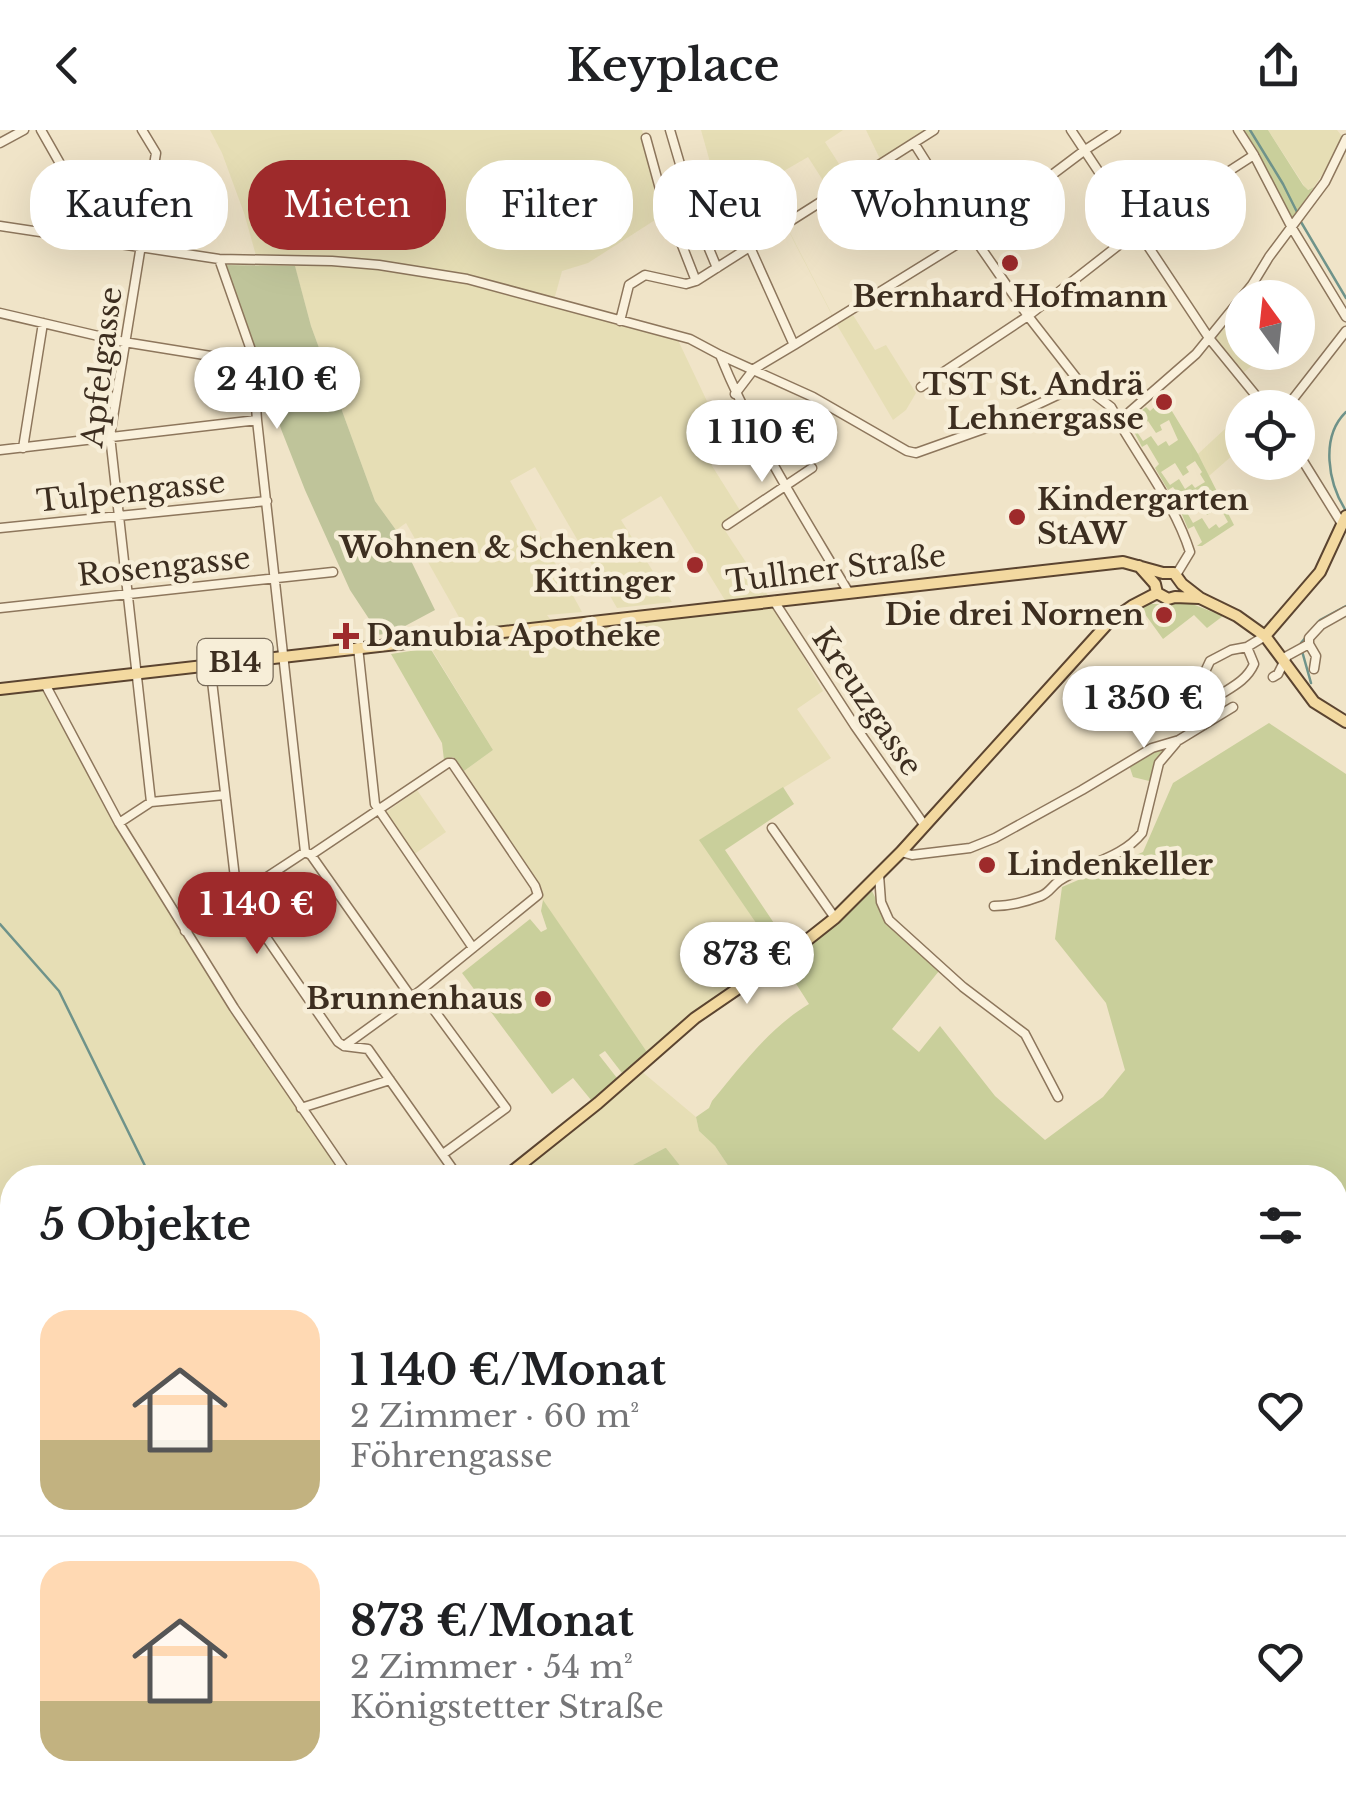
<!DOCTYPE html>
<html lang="de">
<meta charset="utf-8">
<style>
body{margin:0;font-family:"Libre Baskerville",serif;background:#f2f2f2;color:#202124;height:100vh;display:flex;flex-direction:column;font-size:38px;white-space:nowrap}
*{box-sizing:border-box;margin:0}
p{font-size:32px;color:#757577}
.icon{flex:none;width:55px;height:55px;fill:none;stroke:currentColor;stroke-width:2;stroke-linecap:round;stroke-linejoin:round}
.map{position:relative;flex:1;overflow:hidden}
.panel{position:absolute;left:0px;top:1035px;width:1348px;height:642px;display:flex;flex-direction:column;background:#fff;border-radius:40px 40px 0 0;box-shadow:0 10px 40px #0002}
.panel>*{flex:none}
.banner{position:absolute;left:30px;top:30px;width:1288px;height:90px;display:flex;gap:20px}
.needle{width:65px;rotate:345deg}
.tools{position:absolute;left:1225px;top:150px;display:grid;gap:20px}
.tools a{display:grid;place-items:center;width:90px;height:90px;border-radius:50%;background:#fff;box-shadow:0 10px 40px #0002;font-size:50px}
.price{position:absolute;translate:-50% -85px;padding:0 22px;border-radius:35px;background:#fff;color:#222;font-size:32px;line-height:65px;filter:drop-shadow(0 2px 5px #0008)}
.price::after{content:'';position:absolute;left:50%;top:60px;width:30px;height:22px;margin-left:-15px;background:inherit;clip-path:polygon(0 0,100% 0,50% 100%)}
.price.selected{background:#9e2a2b;color:#fff}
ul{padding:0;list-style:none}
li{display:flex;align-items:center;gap:30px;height:250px;padding:0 40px}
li+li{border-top:2px solid #e0e0e0}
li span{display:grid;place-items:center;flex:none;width:280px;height:200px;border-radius:30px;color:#555}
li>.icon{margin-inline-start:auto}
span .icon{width:120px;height:120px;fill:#fffc;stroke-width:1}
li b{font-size:42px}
h2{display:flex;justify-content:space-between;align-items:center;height:120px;padding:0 40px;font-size:42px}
.chip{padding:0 35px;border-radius:40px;background:#fff;box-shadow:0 10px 40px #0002;font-size:35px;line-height:90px}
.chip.selected{background:#9e2a2b;color:#fff}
header{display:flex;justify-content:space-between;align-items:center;height:130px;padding:0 40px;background:#fff;font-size:45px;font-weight:600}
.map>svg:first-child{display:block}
.farmland{fill:#e6deb5;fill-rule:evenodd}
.green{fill:#c9cf9b;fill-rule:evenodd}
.cemetery{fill:#bfc49a}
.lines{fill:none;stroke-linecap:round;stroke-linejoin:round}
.stream{stroke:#6f938a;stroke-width:2.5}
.minor-casing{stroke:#8d765c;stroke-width:11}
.major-casing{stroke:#5b4430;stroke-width:14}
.minor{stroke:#faf1dc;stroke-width:8}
.major{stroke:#f3d9a0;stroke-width:10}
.poi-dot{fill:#9e2a2b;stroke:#f7eed8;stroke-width:4}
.labels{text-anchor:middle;stroke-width:9;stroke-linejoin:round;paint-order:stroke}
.shield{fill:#f7eed8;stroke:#756857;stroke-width:2.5}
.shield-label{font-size:28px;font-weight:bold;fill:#3d2e20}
.poi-label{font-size:30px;font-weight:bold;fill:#3d2e20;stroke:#f7eed8;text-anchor:end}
.street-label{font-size:30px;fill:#3d2e20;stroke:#f7eed8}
</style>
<header><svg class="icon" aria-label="back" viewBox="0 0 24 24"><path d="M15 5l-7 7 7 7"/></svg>Keyplace<svg class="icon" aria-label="share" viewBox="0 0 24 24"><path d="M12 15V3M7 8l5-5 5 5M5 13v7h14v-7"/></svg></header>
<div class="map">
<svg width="1346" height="1677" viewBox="0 0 1346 1677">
<rect width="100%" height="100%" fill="#f0e4c8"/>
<path class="farmland" d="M 210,0 L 642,0 L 666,83 L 588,133 L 562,141 L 554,170 L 676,206 L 725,309 L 704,323 L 741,382 L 722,396 L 767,464 L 823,561 L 797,579 L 831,628 L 700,710 L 778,825 L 716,867 L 647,922 L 541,768 L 539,757 L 464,641 L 493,620 L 429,515 L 485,507 L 481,495 L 464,496 L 406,393 L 396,400 L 375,371 L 311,196 L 295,137 L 259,136 L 244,83 L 222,23 ZM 535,337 L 617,478 L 672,472 L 621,390 L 661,366 L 731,480 L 559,501 L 547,485 L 582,482 L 510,351 Z
M 701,0 L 843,0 L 825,12 L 848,48 L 829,60 L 808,27 L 770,49 L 784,91 L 837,194 L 853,185 L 875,220 L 886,215 L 916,263 L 906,280 L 893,290 L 837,195 L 784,92 L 751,113 L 731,72 L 722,75 Z
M 866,0 L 927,0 L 880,29 Z
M 1268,0 L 1337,0 L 1342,6 L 1324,42 L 1314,57 L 1307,60 Z
M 1233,189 L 1242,195 L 1242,222 L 1268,223 L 1244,242 L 1217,210 L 1217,206 Z
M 1242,283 L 1242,317 L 1209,346 L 1198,324 Z
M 44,558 L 113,690 L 198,830 L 346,1047 L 12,1048 L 12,1586 L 0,1599 L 0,564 Z
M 417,660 L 446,702 L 413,725 L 385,683 Z
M 640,940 L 696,987 L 699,1001 L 715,1016 L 729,1037 L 717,1047 L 689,1047 L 665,1018 L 610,1047 L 509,1048 Z"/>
<path class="green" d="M 1244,0 L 1268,0 L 1303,55 L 1308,60 L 1314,57 L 1292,89 L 1257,20 Z
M 1161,271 L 1164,275 L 1167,273 L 1198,324 L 1234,395 L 1202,416 L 1197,416 L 1202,412 L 1194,396 L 1188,399 L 1178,375 L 1183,371 L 1173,357 L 1168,360 L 1155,338 L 1159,334 L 1147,314 L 1142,317 L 1131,296 L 1132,288 L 1146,277 L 1150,281 ZM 1169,290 L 1178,310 L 1169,316 L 1166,311 L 1158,316 L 1151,306 L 1143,311 L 1135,299 L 1148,291 L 1156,303 L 1162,300 L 1160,295 ZM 1195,331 L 1202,342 L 1200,344 L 1205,352 L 1195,358 L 1192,354 L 1185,359 L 1179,349 L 1170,355 L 1161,342 L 1175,333 L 1183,346 L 1189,342 L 1186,337 ZM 1198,371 L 1207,385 L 1212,382 L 1210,377 L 1219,372 L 1225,381 L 1223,383 L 1228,392 L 1219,398 L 1216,394 L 1209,399 L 1202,388 L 1193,393 L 1185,379 Z
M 1182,470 L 1223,486 L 1207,498 L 1194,485 L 1163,509 L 1142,480 L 1147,474 L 1166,474 Z
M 430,518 L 493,620 L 464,641 L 453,627 L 444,630 L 442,613 L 391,524 Z
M 1269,593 L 1346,644 L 1346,1677 L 0,1677 L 0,1627 L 12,1616 L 12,1665 L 1335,1665 L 1335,1048 L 717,1047 L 729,1037 L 715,1016 L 699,1001 L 696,987 L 709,978 L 712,971 C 741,936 769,898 809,874 L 784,835 L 872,761 L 887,791 L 939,841 L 892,899 L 919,922 L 940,896 L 995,966 L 1045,1010 L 1103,967 L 1125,940 L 1106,873 L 1055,809 L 1062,757 L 1143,722 L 1173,653 Z
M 1172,614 L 1158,631 L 1149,651 L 1133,647 L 1129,635 Z
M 783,657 L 794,674 L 725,720 L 790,817 L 778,825 L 699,710 Z
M 543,770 L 647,922 L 622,943 L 605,921 L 599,925 L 617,948 L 591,970 L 573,948 L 552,964 L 462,843 L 530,789 L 541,802 L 547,799 L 541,781 Z
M 666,1018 L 689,1047 L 610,1047 L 665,1018 Z"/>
<path class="cemetery" d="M 225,135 L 295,136 L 311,196 L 375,371 L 396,400 L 435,480 L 392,503 L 377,505 L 375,498 L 350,460 L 305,360 L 281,299 Z"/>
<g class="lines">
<path class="stream" d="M 1250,0 L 1283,54 L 1298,84
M 1301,92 L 1346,168
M 1346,282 C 1320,307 1328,353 1346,381
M 1301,513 L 1320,490 L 1346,476
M 1302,521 L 1311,553
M 0,794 L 59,861 L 151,1048
M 529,1665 L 536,1677"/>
<defs>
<path id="minor" d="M 41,0 L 62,37 L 65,51 L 57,106
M 142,0 L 156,23 L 110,306 L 151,672
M 670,0 L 695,85 L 717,138
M 1071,0 L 1209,208 L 1266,278
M 1238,0 L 1254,25 L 1292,98 L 1346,187
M 646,8 L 660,59 L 696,151
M 0,13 L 24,0
M 914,13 L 972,105 L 1028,186 L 1081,254 L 1111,277 L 1123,298
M 0,96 L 219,129 L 332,131 L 379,135 L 467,149 L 690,209 L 720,225 L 813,267 L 907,321 L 916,323 L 992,296 L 1081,254
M 219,129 L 252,223 L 257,290 L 305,722 L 311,725 L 411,867
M 0,183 L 124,212 L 254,233
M 620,191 L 629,155 L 645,145 L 686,154 L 696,151 L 934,0
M 794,215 L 972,105 L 1085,20 L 1116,0
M 720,225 C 754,309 803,385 849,463
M 921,257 L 1028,186 L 1138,100 L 1254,25
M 735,264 L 754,239 L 794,215 L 740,95
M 1286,278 L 1346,201
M 23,318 L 43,193
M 0,320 L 257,290
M 1298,323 L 1342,394
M 727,395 L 812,338
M 0,398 L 267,371
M 1176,445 L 1190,422 C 1176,378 1147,339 1123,299 L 1125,286 L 1196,224 L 1252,155 L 1269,127 L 1325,52 L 1346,9
M 774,471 L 855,596 L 925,696
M 0,478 L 333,442
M 1309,514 L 1316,526 L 1314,539
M 358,517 L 375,674 L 473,818
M 210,534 L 237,765 L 338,912 L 344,916 L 368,919 L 459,1048
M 1273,547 L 1278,544 L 1287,526 L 1309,514 L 1309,508 L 1321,495 L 1346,481
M 45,554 L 119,693 L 234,878 L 350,1048
M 1218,566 C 1232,557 1247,550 1254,534 L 1247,517
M 1215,588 L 1218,566 L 1203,546 L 1210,531 L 1231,520 L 1247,517 L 1265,506
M 119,693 L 151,672 L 224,665
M 772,698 L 835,788
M 901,722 L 912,725 L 970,718 L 995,708 L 1082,660 L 1152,618 L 1179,610 L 1233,577
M 311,725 L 448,633 L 452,633 L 535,756 L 538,765 L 420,861 L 344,916
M 879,745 L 881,772 L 889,790 L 963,857 L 1025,904 L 1058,967
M 994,776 C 1009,776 1028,771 1041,766 C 1049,763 1052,756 1059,751 C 1086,733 1121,729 1142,703 L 1159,633 L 1176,613
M 185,801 L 305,722
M 420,861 L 506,978 L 443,1024
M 301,978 L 390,950"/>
<path id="major" d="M 1139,436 L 1155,454 L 1157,463
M 1157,463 L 1168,469 L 1175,467 L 1199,468
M 1265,506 L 1320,442 L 1346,386
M 0,559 L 1123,432 L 1163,443 L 1174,443 L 1182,454 L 1200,468 L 1237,486 L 1265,506 L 1314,572 L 1346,592
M 504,1048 L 598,973 L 695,888 L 797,818 L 835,788 L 901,722 L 1109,492 L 1132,476 L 1157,463
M 0,1617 L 12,1604"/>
</defs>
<use href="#minor" class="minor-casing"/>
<use href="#major" class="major-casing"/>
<use href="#minor" class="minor"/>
<use href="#major" class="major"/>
</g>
<g class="poi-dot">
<circle cx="1010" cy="133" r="10"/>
<circle cx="1164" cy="272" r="10"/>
<circle cx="1017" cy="387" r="10"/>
<circle cx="695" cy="435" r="10"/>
<circle cx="1164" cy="485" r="10"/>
<path d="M341 491h10v10h10v10h-10v10h-10v-10h-10v-10h10z"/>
<circle cx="987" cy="735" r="10"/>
<circle cx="543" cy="869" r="10"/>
</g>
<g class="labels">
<rect class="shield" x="197.5" y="509" width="75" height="46" rx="8"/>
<g class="shield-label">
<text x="235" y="542">B14</text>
</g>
<g class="poi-label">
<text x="1010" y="177" text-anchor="middle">Bernhard Hofmann</text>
<text x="1144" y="265">TST St. Andrä<tspan x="1144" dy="34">Lehnergasse</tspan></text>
<text x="1037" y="380" text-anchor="start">Kindergarten<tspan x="1037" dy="34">StAW</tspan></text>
<text x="675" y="428">Wohnen &amp; Schenken<tspan x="675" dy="34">Kittinger</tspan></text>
<text x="1144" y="495">Die drei Nornen</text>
<text x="366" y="516" text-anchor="start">Danubia Apotheke</text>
<text x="1007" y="745" text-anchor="start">Lindenkeller</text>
<text x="523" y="879">Brunnenhaus</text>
</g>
<g class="street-label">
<text transform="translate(102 237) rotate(-83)" y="10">Apfelgasse</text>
<text transform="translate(131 362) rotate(-6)" y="10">Tulpengasse</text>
<text transform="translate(164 437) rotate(-6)" y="10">Rosengasse</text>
<text transform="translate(836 439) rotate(-7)" y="10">Tullner Straße</text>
<text transform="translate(867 572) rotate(56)" y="10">Kreuzgasse</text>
</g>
</g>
</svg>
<div class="tools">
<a><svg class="needle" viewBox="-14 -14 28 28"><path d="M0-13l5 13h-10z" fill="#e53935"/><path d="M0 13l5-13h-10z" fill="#757577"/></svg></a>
<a><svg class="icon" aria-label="locate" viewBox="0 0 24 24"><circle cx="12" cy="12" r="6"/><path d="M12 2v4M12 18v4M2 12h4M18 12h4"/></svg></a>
</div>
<b class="price" style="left:277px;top:302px">2 410 €</b>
<b class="price" style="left:762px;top:355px">1 110 €</b>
<b class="price" style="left:1144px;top:621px">1 350 €</b>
<b class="price selected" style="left:257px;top:827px">1 140 €</b>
<b class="price" style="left:747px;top:877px">873 €</b>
<div class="banner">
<a class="chip">Kaufen</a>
<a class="chip selected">Mieten</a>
<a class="chip">Filter</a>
<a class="chip">Neu</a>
<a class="chip">Wohnung</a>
<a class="chip">Haus</a>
</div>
<section class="panel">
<h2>5 Objekte<svg class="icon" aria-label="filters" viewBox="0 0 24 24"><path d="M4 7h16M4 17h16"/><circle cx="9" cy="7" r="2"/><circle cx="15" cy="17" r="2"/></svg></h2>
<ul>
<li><span style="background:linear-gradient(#ffd9b3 65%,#c2b280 0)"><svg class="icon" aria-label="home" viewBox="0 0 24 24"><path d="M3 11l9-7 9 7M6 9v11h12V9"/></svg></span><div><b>1 140 €/Monat</b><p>2 Zimmer · 60 m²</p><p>Föhrengasse</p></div><svg class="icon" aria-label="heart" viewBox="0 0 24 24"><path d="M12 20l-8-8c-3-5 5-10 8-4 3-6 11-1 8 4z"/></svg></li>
<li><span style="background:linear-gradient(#ffd9b3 70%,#c2b280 0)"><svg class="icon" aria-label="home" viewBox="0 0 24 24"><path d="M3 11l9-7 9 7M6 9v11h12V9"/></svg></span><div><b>873 €/Monat</b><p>2 Zimmer · 54 m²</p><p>Königstetter Straße</p></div><svg class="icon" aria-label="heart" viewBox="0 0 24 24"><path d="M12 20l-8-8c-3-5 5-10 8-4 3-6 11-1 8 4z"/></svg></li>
</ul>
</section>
</div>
